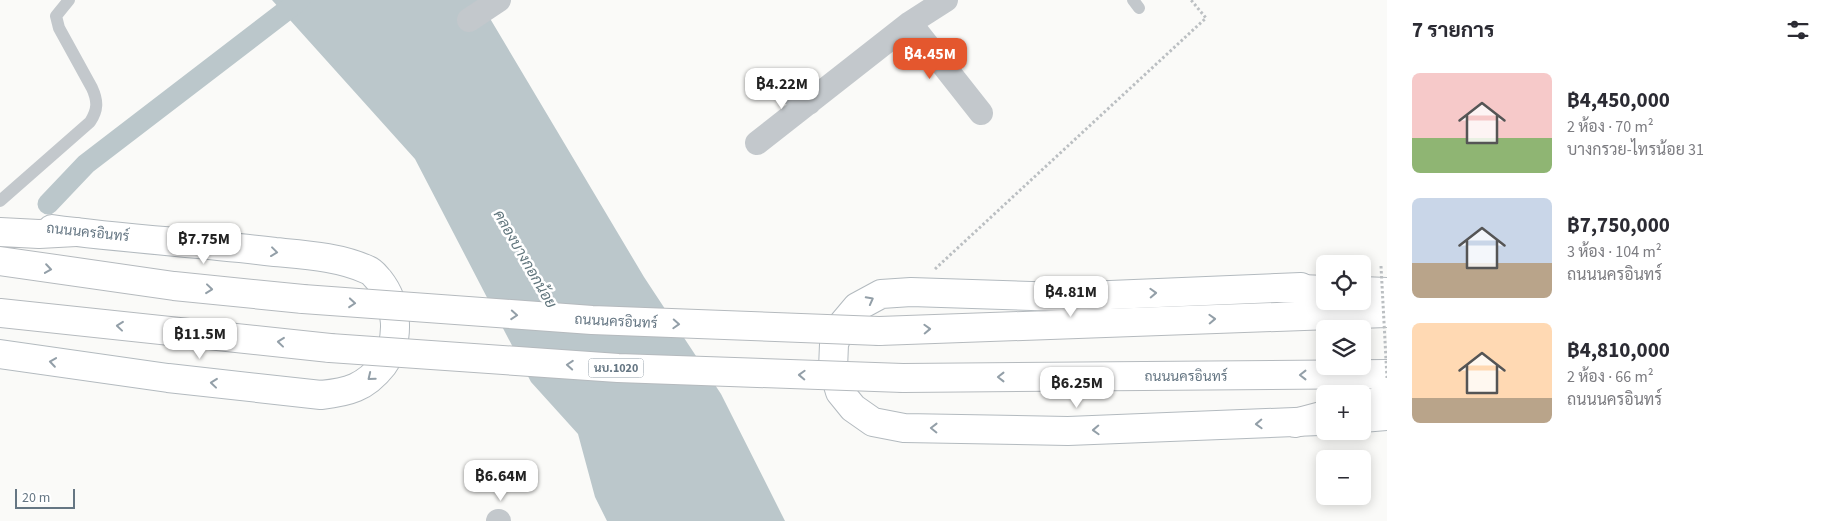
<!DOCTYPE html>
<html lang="th">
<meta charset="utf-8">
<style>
body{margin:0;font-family:"Source Sans 3",Sarabun,sans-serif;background:#f2f2f3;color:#2b2b33;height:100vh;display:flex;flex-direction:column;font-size:19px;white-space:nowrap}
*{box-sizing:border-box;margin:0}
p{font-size:16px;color:#7c7c81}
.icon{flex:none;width:28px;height:28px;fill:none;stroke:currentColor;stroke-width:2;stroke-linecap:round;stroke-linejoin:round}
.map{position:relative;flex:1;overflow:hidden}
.sheet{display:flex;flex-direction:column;background:#fff;width:450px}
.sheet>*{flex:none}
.buttons{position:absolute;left:1316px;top:255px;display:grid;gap:10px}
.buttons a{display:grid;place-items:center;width:55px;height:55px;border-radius:8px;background:#fff;box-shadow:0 2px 12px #0003;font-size:25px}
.scale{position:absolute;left:15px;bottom:12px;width:60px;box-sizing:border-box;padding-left:5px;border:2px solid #657683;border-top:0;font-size:14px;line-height:18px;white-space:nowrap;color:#657683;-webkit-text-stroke:4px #fff;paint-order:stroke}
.price{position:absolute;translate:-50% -42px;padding:0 11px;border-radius:10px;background:#fff;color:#222;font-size:16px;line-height:32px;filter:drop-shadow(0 1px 2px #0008)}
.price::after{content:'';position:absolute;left:50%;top:30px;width:15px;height:11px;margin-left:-8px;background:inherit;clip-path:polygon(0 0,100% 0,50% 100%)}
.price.active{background:#e4572e;color:#fff}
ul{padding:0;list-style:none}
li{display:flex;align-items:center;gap:15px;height:125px;padding:0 25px}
li span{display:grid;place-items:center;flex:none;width:140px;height:100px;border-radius:8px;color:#555}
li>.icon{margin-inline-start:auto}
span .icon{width:60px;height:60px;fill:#fffc;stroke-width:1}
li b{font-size:21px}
h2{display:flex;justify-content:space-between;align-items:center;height:60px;padding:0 25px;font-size:21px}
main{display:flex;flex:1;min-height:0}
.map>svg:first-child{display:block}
.water{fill:#bbc7cb}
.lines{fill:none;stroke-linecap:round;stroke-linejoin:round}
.canal{stroke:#bbc7cb;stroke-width:21}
.secondary-casing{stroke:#b3babf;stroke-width:30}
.primary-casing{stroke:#b5babe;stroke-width:30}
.path{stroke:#bbbfc2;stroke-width:3;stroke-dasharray:2.5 2.5;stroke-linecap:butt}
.lane{stroke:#c3c8cc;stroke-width:12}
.street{stroke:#c3c8cc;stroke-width:24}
.secondary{stroke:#fff;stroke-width:28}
.primary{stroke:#fff;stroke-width:28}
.primary-bridge-casing{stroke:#b5babe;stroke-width:30;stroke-linecap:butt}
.path-bridge{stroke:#bbbfc2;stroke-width:3;stroke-dasharray:2.5 2.5;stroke-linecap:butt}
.primary-bridge{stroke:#fff;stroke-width:28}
.oneway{stroke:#939fa8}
.labels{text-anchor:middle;stroke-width:5;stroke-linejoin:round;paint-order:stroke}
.shield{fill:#fff;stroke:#939fa8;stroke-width:1}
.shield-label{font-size:12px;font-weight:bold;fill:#657683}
.street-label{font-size:14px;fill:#657683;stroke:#fff}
.water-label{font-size:15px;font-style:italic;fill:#60757c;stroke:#fff}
</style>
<main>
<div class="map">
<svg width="1387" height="521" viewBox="0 0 1387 521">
<rect width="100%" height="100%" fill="#fafaf8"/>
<path class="water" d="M 272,0 L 479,0 L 644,277 L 721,394 L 785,521 L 607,521 L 595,497 L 578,434 L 531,382 L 415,159 Z"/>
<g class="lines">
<path class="canal" d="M 48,204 L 86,164 L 300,0"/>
<defs>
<path id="secondary" d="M 1301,287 L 1062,297 L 911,292 L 881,294 L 857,307 L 841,326 L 834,344 L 833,369 L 840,392 L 853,408 L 873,422 L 904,428 L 1068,431 L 1319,421
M 0,354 L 168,378 L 321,395 C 348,392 365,388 383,365 C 401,340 398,304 379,280 C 376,277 373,272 368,270 C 340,257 306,255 275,252 C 201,243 126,239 52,229
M 1362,418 L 1387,416"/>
<path id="primary" d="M 0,232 L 39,234 L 76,232
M 0,261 L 174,286 L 303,299
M 1278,288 L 1325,290
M 1362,291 L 1387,292
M 0,313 L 330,348
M 879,331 L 1387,313
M 903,378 L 1387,374
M 1362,405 L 1387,399
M 1295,423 L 1325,415"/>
</defs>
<use href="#secondary" class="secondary-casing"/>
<use href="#primary" class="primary-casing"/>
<path class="path" d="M 935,269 L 1206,18 L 1191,0"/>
<path class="lane" d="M 1133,0 L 1139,8
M 0,201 L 90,122 C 98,110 98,101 92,88 L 59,28 L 56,16 L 69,0"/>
<path class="street" d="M 469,20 L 499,0
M 910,23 L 981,113
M 768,85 L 789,92 L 809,103
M 757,143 L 910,23 L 946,0
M 498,521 L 499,521"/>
<use href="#secondary" class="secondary"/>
<use href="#primary" class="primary"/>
<defs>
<path id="primary-bridge" d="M 303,299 L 592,320 L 879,331
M 330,348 L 618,368 L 903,378"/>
</defs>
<use href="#primary-bridge" class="primary-bridge-casing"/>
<path class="path-bridge" d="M 1381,266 L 1387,378"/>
<use href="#primary-bridge" class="primary-bridge"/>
</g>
<defs><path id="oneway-chevron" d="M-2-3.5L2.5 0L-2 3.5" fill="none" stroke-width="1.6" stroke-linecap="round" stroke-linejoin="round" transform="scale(1.25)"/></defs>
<g class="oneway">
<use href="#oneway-chevron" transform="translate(274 252) rotate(7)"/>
<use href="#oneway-chevron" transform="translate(48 269) rotate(8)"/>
<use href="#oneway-chevron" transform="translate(209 289) rotate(6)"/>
<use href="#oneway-chevron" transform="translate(1153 293) rotate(-2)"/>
<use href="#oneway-chevron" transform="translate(870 300) rotate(-28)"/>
<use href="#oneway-chevron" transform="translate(352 303) rotate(5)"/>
<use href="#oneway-chevron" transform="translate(514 315) rotate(4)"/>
<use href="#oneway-chevron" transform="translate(1212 319) rotate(-2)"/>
<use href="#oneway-chevron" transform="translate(676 324) rotate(3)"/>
<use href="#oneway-chevron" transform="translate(120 326) rotate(-174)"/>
<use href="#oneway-chevron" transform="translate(927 329) rotate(-2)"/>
<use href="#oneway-chevron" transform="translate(281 342) rotate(-174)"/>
<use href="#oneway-chevron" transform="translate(53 362) rotate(-172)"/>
<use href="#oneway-chevron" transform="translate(570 365) rotate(-176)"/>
<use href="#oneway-chevron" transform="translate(802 375) rotate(-178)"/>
<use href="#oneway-chevron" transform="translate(1303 375) rotate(180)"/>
<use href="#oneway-chevron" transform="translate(371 377) rotate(141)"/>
<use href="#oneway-chevron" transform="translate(1001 377) rotate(180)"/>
<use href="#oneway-chevron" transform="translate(214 383) rotate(-174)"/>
<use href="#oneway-chevron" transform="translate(1259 424) rotate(178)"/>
<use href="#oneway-chevron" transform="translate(934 428) rotate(-179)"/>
<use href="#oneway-chevron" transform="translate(1096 430) rotate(178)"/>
</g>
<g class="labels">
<rect class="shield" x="588.5" y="358.5" width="55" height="19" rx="4"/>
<g class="shield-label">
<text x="616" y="372">นบ.1020</text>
</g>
<g class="street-label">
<text transform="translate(88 232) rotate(6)" y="5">ถนนนครอินทร์</text>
<text transform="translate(616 321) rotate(3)" y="5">ถนนนครอินทร์</text>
<text x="1186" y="381">ถนนนครอินทร์</text>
</g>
<g class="water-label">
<text transform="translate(525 259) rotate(60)" y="5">คลองบางกอกน้อย</text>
</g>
</g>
</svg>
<div class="buttons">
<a><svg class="icon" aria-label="locate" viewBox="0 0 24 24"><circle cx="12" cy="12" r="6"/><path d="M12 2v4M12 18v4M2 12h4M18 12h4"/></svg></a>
<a><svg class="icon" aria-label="layers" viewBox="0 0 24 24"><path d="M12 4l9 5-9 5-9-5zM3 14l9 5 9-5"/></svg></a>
<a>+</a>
<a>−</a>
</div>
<div class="scale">20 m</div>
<b class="price active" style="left:930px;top:80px">฿4.45M</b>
<b class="price" style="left:782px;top:110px">฿4.22M</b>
<b class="price" style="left:204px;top:265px">฿7.75M</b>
<b class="price" style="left:1071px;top:318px">฿4.81M</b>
<b class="price" style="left:200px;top:360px">฿11.5M</b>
<b class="price" style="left:1077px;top:409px">฿6.25M</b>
<b class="price" style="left:501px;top:502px">฿6.64M</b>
</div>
<section class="sheet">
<h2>7 รายการ<svg class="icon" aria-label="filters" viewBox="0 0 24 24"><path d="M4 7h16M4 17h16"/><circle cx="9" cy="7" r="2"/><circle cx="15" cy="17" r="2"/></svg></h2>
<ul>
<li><span style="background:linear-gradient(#f6c9c9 65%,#8fb573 0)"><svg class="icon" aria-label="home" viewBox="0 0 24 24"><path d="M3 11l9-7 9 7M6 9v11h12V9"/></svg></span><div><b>฿4,450,000</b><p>2 ห้อง · 70 m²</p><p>บางกรวย-ไทรน้อย 31</p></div></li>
<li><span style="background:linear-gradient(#c9d6e8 65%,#b9a48a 0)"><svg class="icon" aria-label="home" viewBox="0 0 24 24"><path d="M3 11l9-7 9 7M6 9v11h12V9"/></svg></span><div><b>฿7,750,000</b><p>3 ห้อง · 104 m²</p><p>ถนนนครอินทร์</p></div></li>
<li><span style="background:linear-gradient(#ffd9b3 75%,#b9a48a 0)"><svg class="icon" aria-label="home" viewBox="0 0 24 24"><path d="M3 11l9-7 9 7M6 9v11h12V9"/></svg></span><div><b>฿4,810,000</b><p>2 ห้อง · 66 m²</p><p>ถนนนครอินทร์</p></div></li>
</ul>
</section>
</main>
